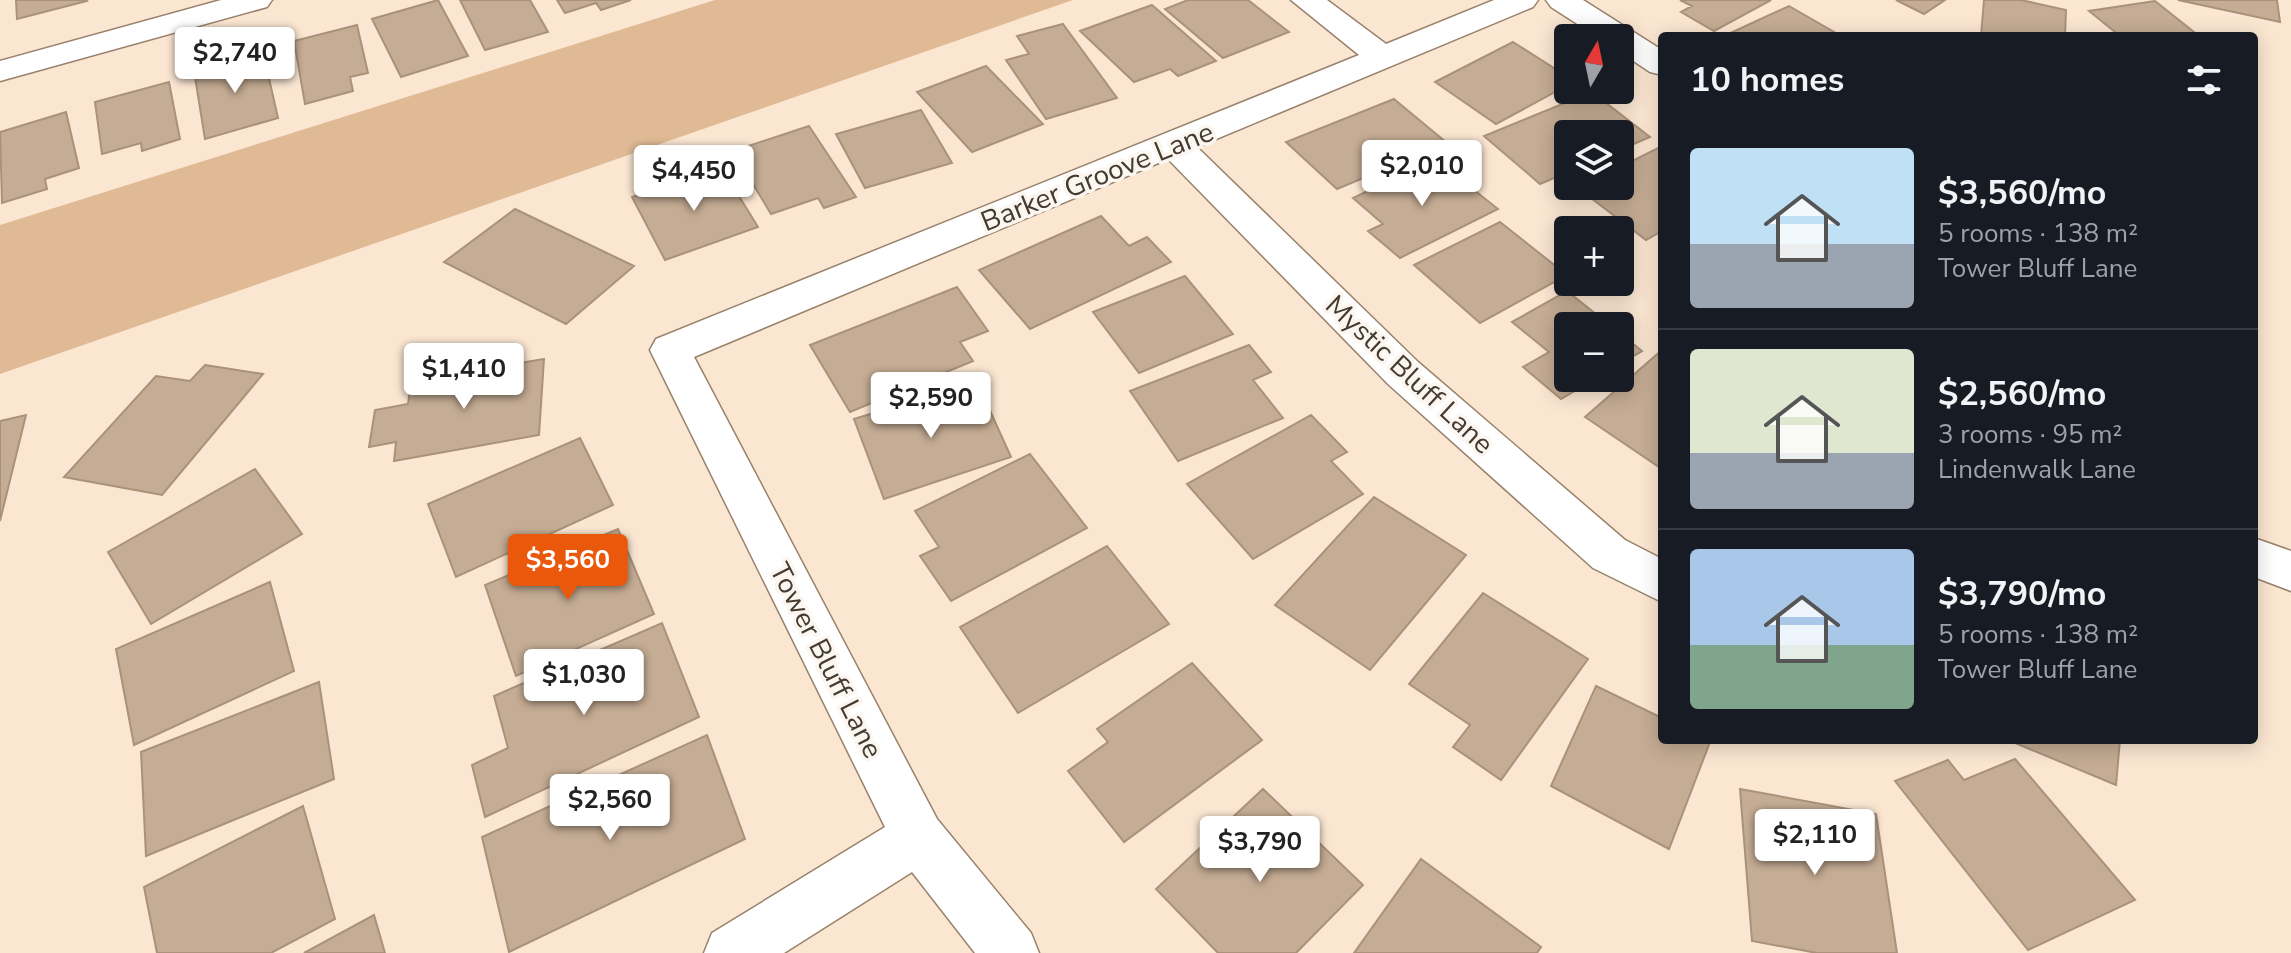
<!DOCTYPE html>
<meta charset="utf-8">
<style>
body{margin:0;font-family:"Nunito Sans",sans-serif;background:#20242c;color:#f1f3f6;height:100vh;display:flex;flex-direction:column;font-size:30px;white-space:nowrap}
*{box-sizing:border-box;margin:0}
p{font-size:26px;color:#9ea1a6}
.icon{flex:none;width:44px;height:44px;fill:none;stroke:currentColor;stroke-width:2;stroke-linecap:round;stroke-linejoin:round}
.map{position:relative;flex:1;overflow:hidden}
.side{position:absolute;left:1658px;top:32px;width:600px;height:712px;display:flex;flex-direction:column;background:#171b24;border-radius:8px;box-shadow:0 4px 20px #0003}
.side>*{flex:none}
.needle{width:52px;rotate:9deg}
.controls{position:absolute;left:1554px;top:24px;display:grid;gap:16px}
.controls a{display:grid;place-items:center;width:80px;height:80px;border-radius:8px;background:#171b24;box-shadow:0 4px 20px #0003;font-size:40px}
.price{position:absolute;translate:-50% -68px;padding:0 18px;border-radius:8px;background:#fff;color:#222;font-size:26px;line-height:52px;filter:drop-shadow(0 2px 4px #0008)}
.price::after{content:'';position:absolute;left:50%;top:48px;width:24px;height:18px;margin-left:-12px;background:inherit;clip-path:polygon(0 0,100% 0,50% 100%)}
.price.on{background:#ea580c;color:#fff}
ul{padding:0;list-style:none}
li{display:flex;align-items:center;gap:24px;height:200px;padding:0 32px}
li+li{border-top:2px solid #363941}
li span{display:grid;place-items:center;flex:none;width:224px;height:160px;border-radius:8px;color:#555}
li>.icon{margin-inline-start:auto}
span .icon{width:96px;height:96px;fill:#fffc;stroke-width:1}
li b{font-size:34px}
h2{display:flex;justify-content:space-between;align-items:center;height:96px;padding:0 32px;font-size:34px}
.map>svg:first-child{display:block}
.green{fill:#e0ba95}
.building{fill:#c5ac94;stroke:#aa927a;stroke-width:2}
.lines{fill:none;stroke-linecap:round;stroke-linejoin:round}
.minor-casing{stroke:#99826b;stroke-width:3}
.minor{fill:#fff;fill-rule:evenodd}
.labels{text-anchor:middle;stroke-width:7;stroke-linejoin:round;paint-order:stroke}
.street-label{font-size:28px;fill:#443a30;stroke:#fcf6f1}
</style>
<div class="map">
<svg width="2291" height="953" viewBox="0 0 2291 953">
<rect width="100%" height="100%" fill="#fbe6d2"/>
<path class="green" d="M 715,0 L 1073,0 L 0,374 L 0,225 Z"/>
<path class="building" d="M 16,0 L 86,0 L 87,1 L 17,19 Z
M 438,0 L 468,56 L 401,77 L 372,19 Z
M 460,0 L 530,0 L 548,32 L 485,50 Z
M 557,0 L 631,0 L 601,10 L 596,3 L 565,13 Z
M 1188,0 L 1248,0 L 1289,32 L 1223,58 L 1165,9 Z
M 1680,0 L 1771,0 L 1714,31 L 1681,12 L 1692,6 Z
M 1896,0 L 1945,0 L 1924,14 Z
M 1984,0 L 2021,0 L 2066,10 L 2065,36 L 1981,36 Z
M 2178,0 L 2277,0 L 2280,22 Z
M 2155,1 L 2199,36 L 2120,36 L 2089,11 Z
M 1152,5 L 1216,61 L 1178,76 L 1170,69 L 1134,82 L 1080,31 Z
M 1789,6 L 1841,36 L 1724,36 Z
M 1063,24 L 1117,98 L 1046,119 L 1006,60 L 1029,54 L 1017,36 Z
M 357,25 L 368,73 L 350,77 L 353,91 L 305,104 L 294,41 Z
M 1513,42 L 1568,77 L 1568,85 L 1496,124 L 1435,82 Z
M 263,52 L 278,118 L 205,139 L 194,71 Z
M 986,66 L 1043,124 L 972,152 L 917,92 Z
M 169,82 L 180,139 L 142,151 L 141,143 L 102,154 L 95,102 Z
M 1592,92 L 1650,137 L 1620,150 L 1620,134 L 1568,134 L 1568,172 L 1540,184 L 1484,136 Z
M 1394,99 L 1447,143 L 1337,189 L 1286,142 Z
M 921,110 L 952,163 L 865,188 L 836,134 Z
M 66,112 L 79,168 L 45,179 L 47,189 L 2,203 L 0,132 Z
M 809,126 L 856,197 L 824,208 L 818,198 L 771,214 L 733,151 Z
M 1662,146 L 1662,231 L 1646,240 L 1578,188 L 1620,186 L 1620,167 Z
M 1435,159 L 1498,209 L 1400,258 L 1368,231 L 1383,224 L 1353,198 Z
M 721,167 L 758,227 L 665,260 L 632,197 Z
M 515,209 L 634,266 L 566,324 L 444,262 Z
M 1101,216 L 1129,246 L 1147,237 L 1171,262 L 1030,329 L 979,270 Z
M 1500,222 L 1567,275 L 1480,323 L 1414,265 Z
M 1185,276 L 1233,334 L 1139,373 L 1093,312 Z
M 957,287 L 988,331 L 960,342 L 973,361 L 850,412 L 810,345 Z
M 1567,291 L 1611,326 L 1568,326 L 1568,378 L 1597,378 L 1561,399 L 1523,367 L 1549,352 L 1512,322 Z
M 1620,333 L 1642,351 L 1620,364 Z
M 1249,345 L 1271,372 L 1253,380 L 1283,418 L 1178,461 L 1130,391 Z
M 1662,350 L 1662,469 L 1585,417 Z
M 544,359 L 539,435 L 394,461 L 396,442 L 369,447 L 375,410 L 408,404 L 411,381 Z
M 205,365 L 263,374 L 162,495 L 64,477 L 156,376 L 190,381 Z
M 977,382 L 1011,457 L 884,499 L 854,419 Z
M 26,415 L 0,521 L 0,421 Z
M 1311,415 L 1347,452 L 1331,461 L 1363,494 L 1253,559 L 1187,484 Z
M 580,438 L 613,505 L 456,577 L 428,504 Z
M 1030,454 L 1087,528 L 951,601 L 920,556 L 939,547 L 915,511 Z
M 255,469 L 302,534 L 151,624 L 108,552 Z
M 1374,497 L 1466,555 L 1370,670 L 1275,605 Z
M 618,529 L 654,614 L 516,676 L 485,585 Z
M 1107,546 L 1169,624 L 1018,713 L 960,627 Z
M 270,582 L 294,671 L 134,745 L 116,649 Z
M 1483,593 L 1588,659 L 1501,780 L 1453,747 L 1470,725 L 1409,684 Z
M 662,623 L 699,717 L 485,817 L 472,765 L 508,748 L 494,696 Z
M 1192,663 L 1262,740 L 1124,842 L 1068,771 L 1108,742 L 1097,729 Z
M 319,682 L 334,779 L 146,856 L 141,752 Z
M 1596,686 L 1662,718 L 1662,740 L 1710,742 L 1669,849 L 1551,786 Z
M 707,735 L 745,839 L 509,952 L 482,837 Z
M 2008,740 L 2120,740 L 2116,785 Z
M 2015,759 L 2135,900 L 2028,950 L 1895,781 L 1948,760 L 1964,780 Z
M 1263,789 L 1363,885 L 1296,953 L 1218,953 L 1156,889 Z
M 1740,789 L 1876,814 L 1897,953 L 1817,953 L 1752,941 Z
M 303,806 L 335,919 L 271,953 L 157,953 L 144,887 Z
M 1421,859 L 1541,947 L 1537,953 L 1354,953 Z
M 374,915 L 385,953 L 304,953 Z"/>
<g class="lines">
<defs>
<path id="minor" d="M 221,0 L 272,0 L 267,7 L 0,81 L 0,61 Z
M 1291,0 L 1327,0 L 1386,44 L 1494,0 L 1538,0 L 1533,7 L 1197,147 L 1418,362 L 1625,540 L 1662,559 L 1662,602 L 1593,568 L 1388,384 L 1168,159 L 694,357 L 937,819 L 1031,933 L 1039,953 L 975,953 L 912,872 L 784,953 L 704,953 L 712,933 L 885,827 L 650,350 L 656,339 L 1359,55 Z
M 1546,0 L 1583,0 L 1662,50 L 1662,75 L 1650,72 L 1620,52 L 1620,38 L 1599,38 L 1551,7 Z
M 2254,538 L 2291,551 L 2291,591 L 2254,577 Z"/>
</defs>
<use href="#minor" class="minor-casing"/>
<use href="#minor" class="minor"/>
</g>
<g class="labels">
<g class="street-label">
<text transform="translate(1097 176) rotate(-22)" y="10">Barker Groove Lane</text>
<text transform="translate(1410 374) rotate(43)" y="10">Mystic Bluff Lane</text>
<text transform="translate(827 660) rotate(63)" y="10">Tower Bluff Lane</text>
</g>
</g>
</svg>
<div class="controls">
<a><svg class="needle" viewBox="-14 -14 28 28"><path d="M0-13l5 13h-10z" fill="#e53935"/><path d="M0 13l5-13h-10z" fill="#9ea1a6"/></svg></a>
<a><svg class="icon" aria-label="layers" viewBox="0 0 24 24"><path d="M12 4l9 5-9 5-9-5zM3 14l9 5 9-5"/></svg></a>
<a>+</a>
<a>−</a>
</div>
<b class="price" style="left:235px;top:95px">$2,740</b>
<b class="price" style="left:1422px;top:208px">$2,010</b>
<b class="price" style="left:694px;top:213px">$4,450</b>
<b class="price" style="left:464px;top:411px">$1,410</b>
<b class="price" style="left:931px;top:440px">$2,590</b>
<b class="price on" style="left:568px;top:602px">$3,560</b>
<b class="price" style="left:584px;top:717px">$1,030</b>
<b class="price" style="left:610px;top:842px">$2,560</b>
<b class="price" style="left:1815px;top:877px">$2,110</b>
<b class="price" style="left:1260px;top:884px">$3,790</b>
<section class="side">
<h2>10 homes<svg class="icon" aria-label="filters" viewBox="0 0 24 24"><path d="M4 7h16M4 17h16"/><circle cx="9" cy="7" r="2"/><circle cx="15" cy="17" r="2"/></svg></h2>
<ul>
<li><span style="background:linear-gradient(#bfe0f5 60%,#9aa5b1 0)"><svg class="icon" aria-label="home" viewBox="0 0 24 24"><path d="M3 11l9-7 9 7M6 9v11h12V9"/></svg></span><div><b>$3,560/mo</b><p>5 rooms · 138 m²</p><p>Tower Bluff Lane</p></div></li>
<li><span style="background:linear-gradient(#dfe7d0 65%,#9aa5b1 0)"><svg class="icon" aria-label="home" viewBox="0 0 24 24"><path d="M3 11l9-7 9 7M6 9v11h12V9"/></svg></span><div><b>$2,560/mo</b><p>3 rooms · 95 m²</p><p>Lindenwalk Lane</p></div></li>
<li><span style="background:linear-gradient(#a9c7e8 60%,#7fa58c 0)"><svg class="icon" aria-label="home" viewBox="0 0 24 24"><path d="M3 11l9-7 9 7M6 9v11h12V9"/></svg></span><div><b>$3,790/mo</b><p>5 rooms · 138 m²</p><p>Tower Bluff Lane</p></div></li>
</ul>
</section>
</div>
